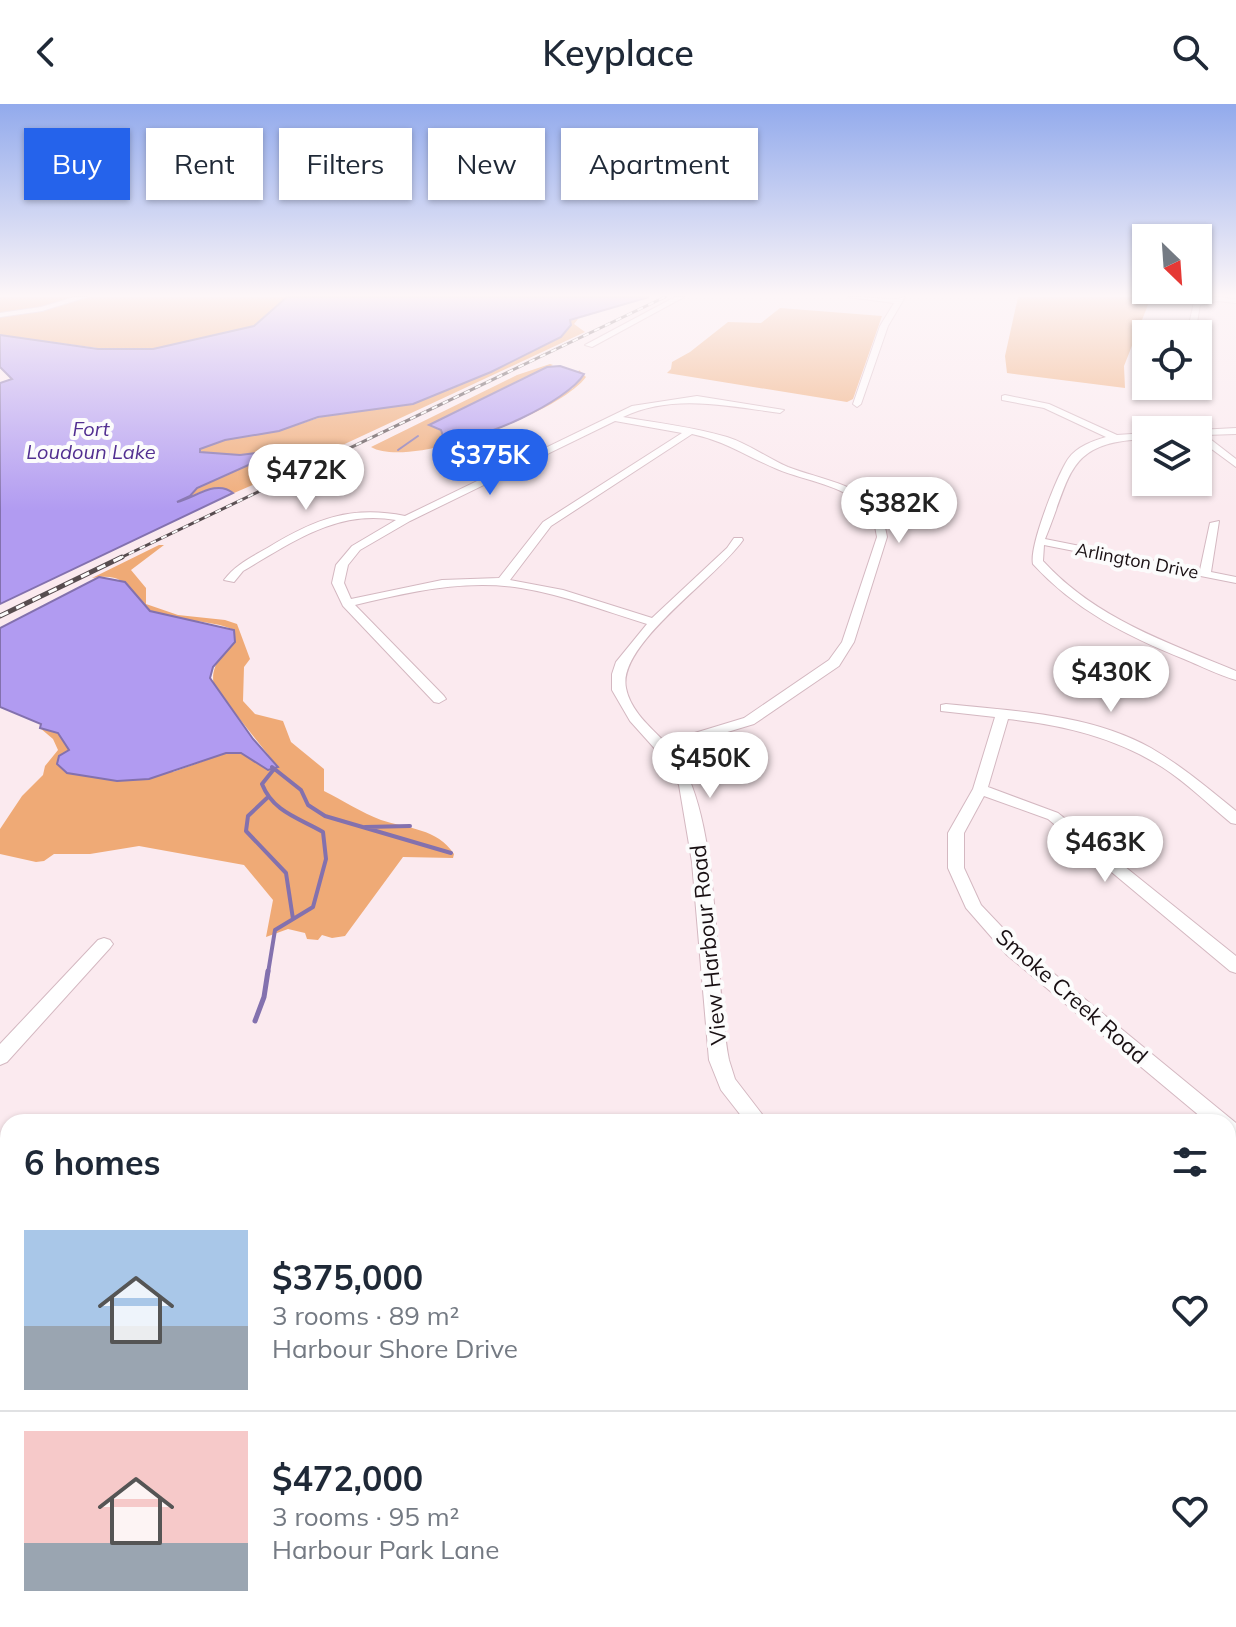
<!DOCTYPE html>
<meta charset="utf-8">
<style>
body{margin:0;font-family:Mulish,sans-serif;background:#f6f6f7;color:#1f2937;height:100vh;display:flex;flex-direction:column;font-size:30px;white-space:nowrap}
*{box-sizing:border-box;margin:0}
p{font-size:26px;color:#747a83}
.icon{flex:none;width:44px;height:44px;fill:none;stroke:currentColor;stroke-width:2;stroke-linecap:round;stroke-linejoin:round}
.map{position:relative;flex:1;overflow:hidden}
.drawer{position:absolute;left:0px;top:1010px;width:1236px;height:514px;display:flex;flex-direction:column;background:#fff;border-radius:24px 24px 0 0;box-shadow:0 2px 6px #0004}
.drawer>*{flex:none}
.banner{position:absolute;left:24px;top:24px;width:800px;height:72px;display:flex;gap:16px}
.needle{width:52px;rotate:155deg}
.tools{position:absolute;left:1132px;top:120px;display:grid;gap:16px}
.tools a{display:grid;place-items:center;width:80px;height:80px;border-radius:0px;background:#fff;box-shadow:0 2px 6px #0004;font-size:40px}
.price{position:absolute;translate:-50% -68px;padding:0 18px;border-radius:28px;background:#fff;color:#222;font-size:26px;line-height:52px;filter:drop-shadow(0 2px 4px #0008)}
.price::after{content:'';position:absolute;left:50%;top:48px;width:24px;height:18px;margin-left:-12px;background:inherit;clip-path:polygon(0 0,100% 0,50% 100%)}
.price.selected{background:#2563eb;color:#fff}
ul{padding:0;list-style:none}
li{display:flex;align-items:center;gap:24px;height:200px;padding:0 24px}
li+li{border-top:2px solid #e0e1e3}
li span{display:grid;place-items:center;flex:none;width:224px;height:160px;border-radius:0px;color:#555}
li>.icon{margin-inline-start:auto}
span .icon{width:96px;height:96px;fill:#fffc;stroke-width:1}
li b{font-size:34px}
h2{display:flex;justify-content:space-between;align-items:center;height:96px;padding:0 24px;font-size:34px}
.chip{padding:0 28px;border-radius:0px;background:#fff;box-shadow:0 2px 6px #0004;font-size:28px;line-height:72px}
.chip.selected{background:#2563eb;color:#fff}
header{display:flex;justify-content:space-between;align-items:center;height:104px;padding:0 24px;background:#fff;font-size:36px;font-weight:600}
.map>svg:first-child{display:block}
.green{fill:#efaa76}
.water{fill:#b19bf1;stroke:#8371ae;stroke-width:2}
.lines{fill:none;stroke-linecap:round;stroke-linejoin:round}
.stream-far2{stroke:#8371ae;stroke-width:2}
.stream-far1{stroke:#8371ae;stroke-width:4}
.stream{stroke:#8371ae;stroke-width:5}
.street-casing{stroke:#d4b8c1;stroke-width:2}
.street{fill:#fff;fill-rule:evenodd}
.rail-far1-casing{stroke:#574c4f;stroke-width:3}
.rail-casing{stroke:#574c4f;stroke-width:5}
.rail-far1{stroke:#fcfcfc;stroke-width:2;stroke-dasharray:6;stroke-linecap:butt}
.rail{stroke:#fcfcfc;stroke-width:3;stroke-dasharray:9;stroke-linecap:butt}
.labels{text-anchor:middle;stroke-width:8;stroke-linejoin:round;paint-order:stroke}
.far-street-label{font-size:18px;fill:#180f12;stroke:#fcfcfc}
.far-water-label{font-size:20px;font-style:italic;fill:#522f91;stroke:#fcfcfc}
.street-label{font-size:22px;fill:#180f12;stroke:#fcfcfc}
</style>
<header><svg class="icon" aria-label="back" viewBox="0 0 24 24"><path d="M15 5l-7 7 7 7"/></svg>Keyplace<svg class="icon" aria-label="search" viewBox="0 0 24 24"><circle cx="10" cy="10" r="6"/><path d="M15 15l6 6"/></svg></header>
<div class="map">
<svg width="1236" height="1523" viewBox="0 0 1236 1523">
<rect width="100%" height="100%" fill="#fbeaef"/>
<path class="green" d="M 0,193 L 288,193 L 255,223 L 175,242 L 127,248 L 0,231 Z
M 1018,193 L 1151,193 L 1124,262 L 1125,284 L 1007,269 L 1005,252 Z
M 780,204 L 882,212 L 853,295 L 847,298 L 667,269 L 671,265 L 672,258 L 690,248 L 728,218 L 761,219 Z
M 578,215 L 574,220 L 585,228 L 334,345 L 284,359 L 262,377 L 234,389 C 215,375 195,393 176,398 L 197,384 L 279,346 L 240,351 L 200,348 L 200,345 L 225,336 L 279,327 L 321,313 L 413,300 L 491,268 L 561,233 L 570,216 Z
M 550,260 L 553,261 L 429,321 L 469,333 L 537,305 L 573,284 L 579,266 L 586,273 C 560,309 410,366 371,343 L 517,271 Z
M 159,441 L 164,441 L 131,466 L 146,484 L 146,500 L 178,511 L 225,516 L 237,520 L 250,555 L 244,563 L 243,597 L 255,610 L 283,617 L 291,638 L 324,665 L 324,687 C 342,696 362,709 381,716 C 408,725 437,724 454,750 L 453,754 L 403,753 L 345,832 L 332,834 L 322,831 L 318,836 L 307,835 L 305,829 L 288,825 L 266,833 L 273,796 L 244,761 L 139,742 L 90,750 L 54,750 L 44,757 L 36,758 L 0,750 L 0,725 L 22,692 L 43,671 L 45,662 L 58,646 L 53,635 L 40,624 L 58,629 L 70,647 L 59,652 L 173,668 L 226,649 L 241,649 L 268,666 L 278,663 L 215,584 C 207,565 226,545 234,526 C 209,514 171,519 148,506 C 124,492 134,467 92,474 Z"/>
<path class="water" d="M 287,193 L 649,193 L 570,216 L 571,221 L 561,233 L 491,268 L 413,300 L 318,313 L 279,327 L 225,336 L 200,345 L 200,348 L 240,351 L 282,346 L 197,384 L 190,392 L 177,398 C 195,394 216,375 233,389 L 0,500 L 0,279 L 12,275 L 0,263 L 0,231 L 98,245 L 153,245 L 254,222 Z
M 560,262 L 584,270 C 569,296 477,341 444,335 L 441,326 L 429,321 L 547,263 Z
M 99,473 L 125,478 L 150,507 L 234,526 L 235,538 L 213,563 L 210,574 L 253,635 L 278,663 L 268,666 L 241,649 L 226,649 L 149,675 L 117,677 L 67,669 L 57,660 L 59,652 L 69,646 L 58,629 L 40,624 L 41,620 L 0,603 L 0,524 Z"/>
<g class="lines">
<path class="stream-far2" d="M 398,346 L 418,332"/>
<path class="stream-far1" d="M 272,663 L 301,686 L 308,701 L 325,712 L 451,749
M 267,694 L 248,712 L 246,727 L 286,769 L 293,815
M 365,723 L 410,722
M 268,869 L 275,826 L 313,803 L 326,755 L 323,728 C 299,714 273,708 262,680 L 274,665"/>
<path class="stream" d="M 255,917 L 264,893 L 268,867"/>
<defs>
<path id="street" d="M 75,193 L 87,193 L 42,207 L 0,213 L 0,209 L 41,203 Z
M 675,193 L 684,193 L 592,243 L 585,241 Z
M 848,193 L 897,195 L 905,193 L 888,222 L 861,300 L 857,303 L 853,300 L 880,222 L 894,199 Z
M 1215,193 L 1236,195 L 1236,199 L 1217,197 L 1200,201 L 1195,230 L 1187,230 L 1194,198 Z
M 1005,291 L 1049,300 L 1117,331 L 1146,329 L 1146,335 C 1066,338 1072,370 1045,435 L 1200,466 L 1210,419 L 1219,417 L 1211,468 L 1236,473 L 1236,479 L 1044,441 L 1043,457 C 1095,514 1166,538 1236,567 L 1236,576 C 1218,571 1201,562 1184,555 C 1127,532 1075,506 1033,460 C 1029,442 1057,372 1068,355 C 1077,342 1093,337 1106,333 L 1044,304 L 1002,296 L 1002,292 Z
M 697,292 L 784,306 L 780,309 C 728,302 672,289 623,313 C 658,319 693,323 727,333 C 749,340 767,354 788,363 C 830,379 879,381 887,433 L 854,538 L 839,562 L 754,620 L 671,645 C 723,703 713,877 729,956 L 735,975 L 768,1018 L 746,1018 L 721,986 L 709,956 L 692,758 L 679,681 L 665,656 L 630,617 L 612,586 L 612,570 L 616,558 L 647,520 C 605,507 564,491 521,484 C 465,475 409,488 355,501 L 444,592 L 446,595 L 439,599 L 434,598 L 343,502 L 332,479 L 336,461 L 352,442 L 396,416 C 337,405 291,439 243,467 L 234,478 L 224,476 C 236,460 252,453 269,443 C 315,415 351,401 405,412 L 632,302 ZM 615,317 L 682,329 L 543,418 L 499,474 L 442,476 L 351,495 L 344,479 L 348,461 L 360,446 L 410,417 ZM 692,330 C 725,337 746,352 777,365 C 805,377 845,381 867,405 C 874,413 875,422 877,433 L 842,538 L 829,556 L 744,614 L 665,638 C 650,623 630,606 626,584 C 617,540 717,474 743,436 L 742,434 L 734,434 L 727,444 L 652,514 L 563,486 L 510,476 L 551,422 Z
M 1236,324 L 1236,330 L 1205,331 L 1236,355 L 1236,363 L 1198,335 L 1198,326 Z
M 946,600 C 1014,607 1090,610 1151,644 C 1182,662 1209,685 1236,707 L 1236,720 L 1231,719 C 1208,700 1187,679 1162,663 C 1115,633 1063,621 1008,615 L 988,683 L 1058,709 L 1236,852 L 1236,869 L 1230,867 L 1048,715 L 984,692 L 964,729 L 964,764 L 981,801 L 1019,841 L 1236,1019 L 1236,1039 L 1228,1036 L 1228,1018 L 1207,1018 L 1007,851 L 966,804 L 948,764 L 948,729 L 973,685 L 995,613 L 941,607 L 941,601 Z
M 104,834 L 110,836 L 113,840 L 110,844 L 7,958 L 0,961 L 0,940 L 98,836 Z
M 1236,1341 L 1236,1367 L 1228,1370 L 1228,1344 Z
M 10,1516 L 42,1516 L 39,1523 L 7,1523 Z
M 391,1516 L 423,1516 L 426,1523 L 394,1523 Z
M 448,1516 L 480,1516 L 483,1523 L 451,1523 Z
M 514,1516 L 543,1516 L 540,1523 L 511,1523 Z
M 980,1516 L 1011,1516 L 1008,1523 L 977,1523 Z"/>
</defs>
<use href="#street" class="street-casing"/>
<use href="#street" class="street"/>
<defs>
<path id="rail-far1" d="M 118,455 L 665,193"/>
<path id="rail" d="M 0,512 L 122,453"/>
</defs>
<use href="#rail-far1" class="rail-far1-casing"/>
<use href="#rail" class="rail-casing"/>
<use href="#rail-far1" class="rail-far1"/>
<use href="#rail" class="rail"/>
</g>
<linearGradient id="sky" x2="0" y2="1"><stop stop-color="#92aaec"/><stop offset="0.47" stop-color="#fdf6f8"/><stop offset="1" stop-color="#fdf6f8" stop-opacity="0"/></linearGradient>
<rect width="1236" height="407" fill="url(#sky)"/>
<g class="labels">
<g class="far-street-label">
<text transform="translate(1137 457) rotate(11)" y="6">Arlington Drive</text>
</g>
<g class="far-water-label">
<text x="91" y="332">Fort<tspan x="91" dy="23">Loudoun Lake</tspan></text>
</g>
<g class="street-label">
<text transform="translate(708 841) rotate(-96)" y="8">View Harbour Road</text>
<text transform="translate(1072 892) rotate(41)" y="8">Smoke Creek Road</text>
</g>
</g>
</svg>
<div class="tools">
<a><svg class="needle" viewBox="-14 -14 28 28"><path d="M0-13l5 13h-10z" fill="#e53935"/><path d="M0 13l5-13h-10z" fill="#747a83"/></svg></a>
<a><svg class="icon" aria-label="locate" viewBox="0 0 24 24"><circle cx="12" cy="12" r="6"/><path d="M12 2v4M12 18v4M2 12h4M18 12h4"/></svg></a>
<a><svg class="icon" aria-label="layers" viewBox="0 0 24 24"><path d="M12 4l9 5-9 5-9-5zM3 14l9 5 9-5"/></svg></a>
</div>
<b class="price selected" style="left:490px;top:393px">$375K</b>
<b class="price" style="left:306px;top:408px">$472K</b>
<b class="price" style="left:899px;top:441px">$382K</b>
<b class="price" style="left:1111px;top:610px">$430K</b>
<b class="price" style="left:710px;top:696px">$450K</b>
<b class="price" style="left:1105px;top:780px">$463K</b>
<div class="banner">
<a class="chip selected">Buy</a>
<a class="chip">Rent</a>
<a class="chip">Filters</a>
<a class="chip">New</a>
<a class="chip">Apartment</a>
</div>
<section class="drawer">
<h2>6 homes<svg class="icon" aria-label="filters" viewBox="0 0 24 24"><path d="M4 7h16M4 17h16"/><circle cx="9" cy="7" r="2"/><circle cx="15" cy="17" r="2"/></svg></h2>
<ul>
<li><span style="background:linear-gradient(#a9c7e8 60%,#9aa5b1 0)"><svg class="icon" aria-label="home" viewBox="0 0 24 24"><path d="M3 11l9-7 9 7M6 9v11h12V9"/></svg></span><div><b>$375,000</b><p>3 rooms · 89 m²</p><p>Harbour Shore Drive</p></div><svg class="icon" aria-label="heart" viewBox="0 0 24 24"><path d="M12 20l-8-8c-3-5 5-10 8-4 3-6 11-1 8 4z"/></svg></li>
<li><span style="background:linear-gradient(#f6c9c9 70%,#9aa5b1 0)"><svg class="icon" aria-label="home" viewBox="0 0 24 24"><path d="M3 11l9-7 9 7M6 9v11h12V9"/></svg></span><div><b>$472,000</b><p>3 rooms · 95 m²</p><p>Harbour Park Lane</p></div><svg class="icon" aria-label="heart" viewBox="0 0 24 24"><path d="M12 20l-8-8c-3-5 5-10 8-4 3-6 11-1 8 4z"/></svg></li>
</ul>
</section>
</div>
